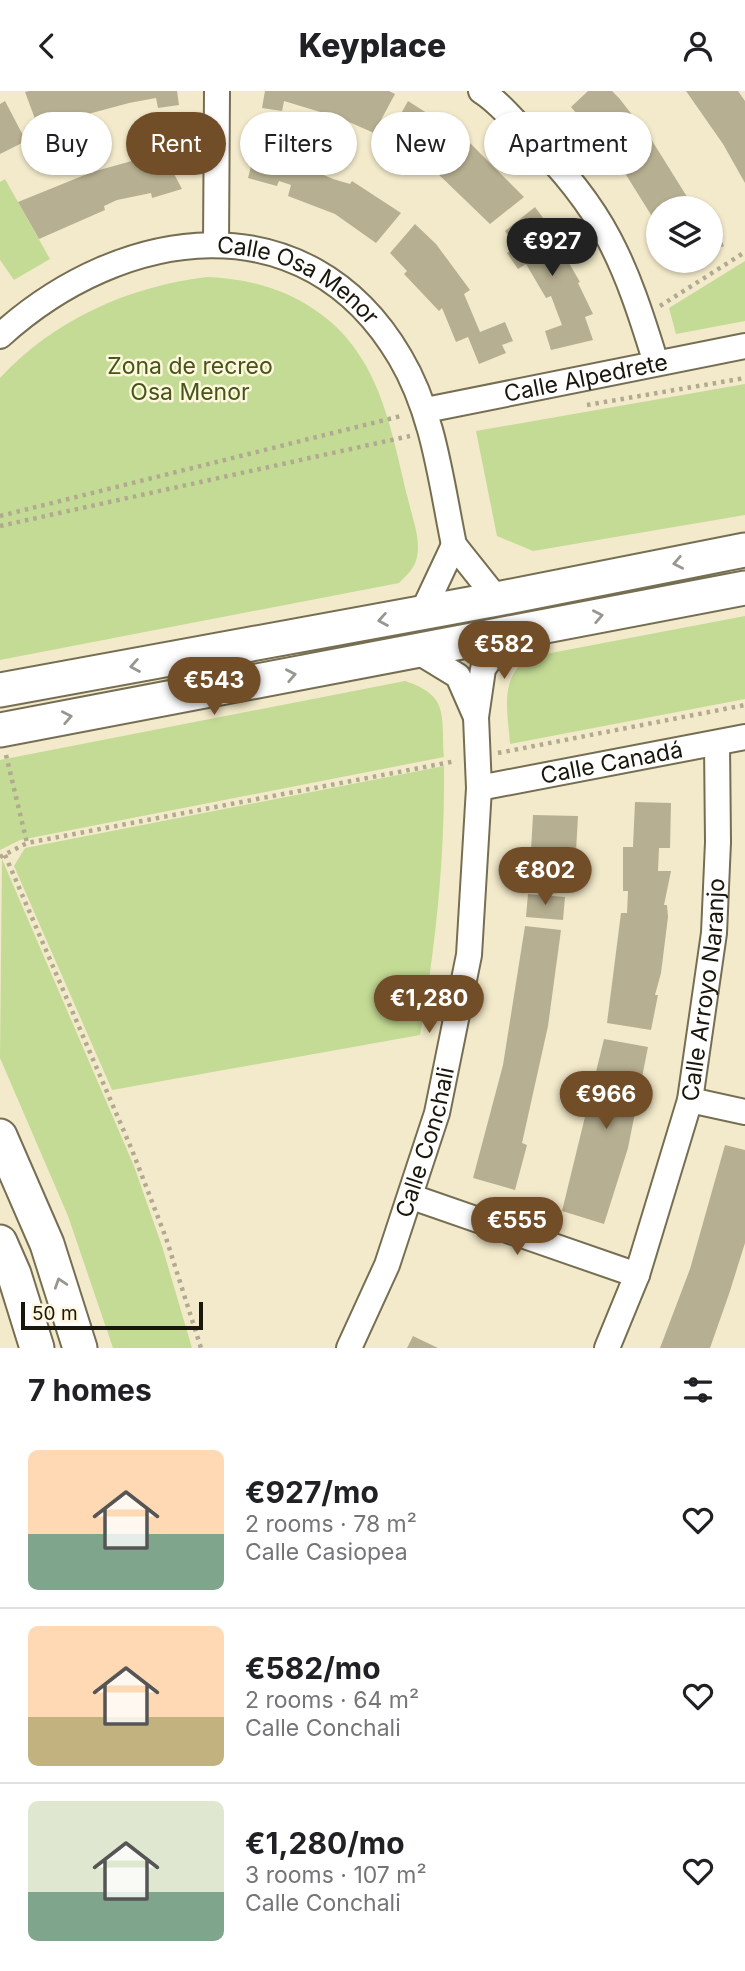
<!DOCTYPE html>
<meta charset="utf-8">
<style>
body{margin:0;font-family:Inter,sans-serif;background:#f2f2f2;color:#202124;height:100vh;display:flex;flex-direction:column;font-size:26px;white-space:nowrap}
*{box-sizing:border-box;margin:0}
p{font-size:23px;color:#757577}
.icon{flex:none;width:38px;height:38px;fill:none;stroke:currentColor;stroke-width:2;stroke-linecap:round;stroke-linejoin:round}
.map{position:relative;height:1257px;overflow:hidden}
.panel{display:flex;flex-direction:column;background:#fff;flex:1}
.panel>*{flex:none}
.banner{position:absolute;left:21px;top:21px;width:704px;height:63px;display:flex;gap:14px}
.fabs{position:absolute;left:646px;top:105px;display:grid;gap:14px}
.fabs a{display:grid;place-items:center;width:77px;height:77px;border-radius:50%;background:#fff;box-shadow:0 2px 5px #0004;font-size:35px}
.scale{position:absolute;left:21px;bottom:18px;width:182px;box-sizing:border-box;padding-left:7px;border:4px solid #19160b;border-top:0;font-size:19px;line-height:24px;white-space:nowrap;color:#19160b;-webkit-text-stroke:5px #fef7de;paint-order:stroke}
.price{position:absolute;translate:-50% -60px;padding:0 16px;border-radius:24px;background:#724e28;color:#fff;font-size:23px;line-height:46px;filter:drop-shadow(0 2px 4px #0008)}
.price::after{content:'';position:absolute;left:50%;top:42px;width:21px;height:16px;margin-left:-10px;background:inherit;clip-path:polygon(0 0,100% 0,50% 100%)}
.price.on{background:#222;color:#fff}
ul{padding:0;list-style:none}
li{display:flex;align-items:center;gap:21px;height:175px;padding:0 28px}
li+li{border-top:2px solid #e0e0e0}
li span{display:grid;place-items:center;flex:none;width:196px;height:140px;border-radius:10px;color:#555}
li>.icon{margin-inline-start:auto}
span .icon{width:84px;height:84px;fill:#fffc;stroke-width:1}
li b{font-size:30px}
h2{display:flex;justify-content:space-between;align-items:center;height:84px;padding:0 28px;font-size:30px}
.pill{padding:0 24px;border-radius:32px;background:#fff;box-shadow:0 2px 5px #0004;font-size:24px;line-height:63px}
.pill.on{background:#724e28;color:#fff}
header{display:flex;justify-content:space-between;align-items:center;height:91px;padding:0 28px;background:#fff;font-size:32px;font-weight:800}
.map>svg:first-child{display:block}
.green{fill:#c4db95}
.building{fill:#b7af91}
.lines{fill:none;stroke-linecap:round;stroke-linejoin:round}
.minor-casing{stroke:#766e53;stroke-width:28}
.secondary-casing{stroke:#766e53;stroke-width:37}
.path{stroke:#b1aa91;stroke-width:4.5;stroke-dasharray:3.5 5;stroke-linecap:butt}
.minor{stroke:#fff;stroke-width:24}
.secondary{stroke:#fff;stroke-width:33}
.oneway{stroke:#989691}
.labels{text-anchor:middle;stroke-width:5;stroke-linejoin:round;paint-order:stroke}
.street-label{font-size:23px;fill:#19160b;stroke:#fef7de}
.park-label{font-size:23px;fill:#455517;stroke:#fef7de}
</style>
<header><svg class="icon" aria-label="back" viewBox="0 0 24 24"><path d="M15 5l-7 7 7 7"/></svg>Keyplace<svg class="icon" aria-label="person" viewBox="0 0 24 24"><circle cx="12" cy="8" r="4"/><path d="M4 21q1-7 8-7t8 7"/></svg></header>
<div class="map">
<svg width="745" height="1257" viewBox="0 0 745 1257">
<rect width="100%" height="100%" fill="#f3eacb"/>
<path class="green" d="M 5,88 L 50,168 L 14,189 L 0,169 L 0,91 Z
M 745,170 L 745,230 L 676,243 L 669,217 Z
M 207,186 C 252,188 291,199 326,227 C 382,272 392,343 408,408 C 412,426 421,448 417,466 C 415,477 407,484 399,492 L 0,569 L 0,287 C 53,229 130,195 207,186 Z
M 745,293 L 745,424 L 533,460 L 497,445 L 476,340 Z
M 745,525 L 745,608 L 510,653 C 508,621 498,586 530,566 Z
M 405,590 C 450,605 441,624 444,666 L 20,749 L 0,759 L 0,669 Z
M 444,675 C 445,766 436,854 420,944 L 112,999 L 14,775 L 25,757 Z
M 2,768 L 134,1075 L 162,1155 L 192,1257 L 113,1257 L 68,1125 L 0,967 Z"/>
<path class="building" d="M 29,0 L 177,0 L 179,14 L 158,17 L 156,7 L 129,12 L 77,26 L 78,30 L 41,44 L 25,1 Z
M 265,0 L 389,0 L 395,3 L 374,42 L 340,27 L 284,10 L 282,20 L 262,17 Z
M 588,0 L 612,0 L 619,7 L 651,48 L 694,117 L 658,117 L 658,135 L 618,71 L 571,16 Z
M 686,0 L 738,0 L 745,10 L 745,92 L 723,53 Z
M 5,10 L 26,50 L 0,63 L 0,13 Z
M 408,10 L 463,45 L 524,106 L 490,133 L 435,80 L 387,48 Z
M 258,48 L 301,60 L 297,72 L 333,88 L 350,93 L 352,90 L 401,122 L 376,152 L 335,123 L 288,105 L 291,94 L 279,90 L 277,95 L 248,87 Z
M 168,60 L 176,76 L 172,79 L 182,98 L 152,107 L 151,102 L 117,109 L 104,115 L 105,119 L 39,148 L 18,111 L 92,81 Z
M 535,116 L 561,151 L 558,153 L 580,191 L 578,192 L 593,223 L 585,226 L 593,249 L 551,259 L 545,240 L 562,234 L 551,205 L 546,207 L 526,173 L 518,178 L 507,162 L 515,156 L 505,140 Z
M 415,133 L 436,153 L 470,199 L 464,203 L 480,241 L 505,231 L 513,250 L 502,254 L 506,262 L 479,273 L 468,246 L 456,251 L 442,217 L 439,220 L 404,183 L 407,180 L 390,162 Z
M 714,133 L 724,155 L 710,161 L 710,134 Z
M 635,711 L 671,712 L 670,757 L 659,757 L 658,780 L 671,780 L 664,814 L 667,814 L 668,826 L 661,882 L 655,904 L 658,904 L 651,939 L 607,932 L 621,822 L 627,822 L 628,800 L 623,800 L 623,756 L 633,756 Z
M 533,724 L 578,725 L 574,797 L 529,794 Z
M 528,803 L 565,806 L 563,829 L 526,826 Z
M 525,835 L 561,839 L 548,935 L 522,1052 L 527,1054 L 515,1099 L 473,1087 L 503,974 Z
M 604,948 L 648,956 L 628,1057 L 604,1133 L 562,1120 Z
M 725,1054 L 745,1059 L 745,1152 L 729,1203 L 710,1257 L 660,1257 L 690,1178 Z
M 413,1245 L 438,1257 L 407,1257 Z"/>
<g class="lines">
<defs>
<g id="minor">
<path d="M 481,0 C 499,11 513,29 528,44 C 605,119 625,171 656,272"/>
<path d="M 216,154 L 217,0"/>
<path id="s1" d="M 0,245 C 122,134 306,107 400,266 C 434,323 441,391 454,454"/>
<path id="s2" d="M 426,319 L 745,255"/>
<path d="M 422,522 L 454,454 L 497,508"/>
<path d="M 417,560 L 458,585 L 476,626"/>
<path id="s3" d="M 479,697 L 745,646"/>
<path d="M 690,1009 L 745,1021"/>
<path d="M 412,1106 L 637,1184"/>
<path id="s4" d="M 349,1257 L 387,1174 L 437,1022 L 469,864 L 479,697 L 476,626 L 483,578 L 507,543"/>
<path id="s5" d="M 607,1257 L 637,1184 L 690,1009 L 714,842 L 718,751 L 717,652"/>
</g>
<path id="secondary" d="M 0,599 L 497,508 L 745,459
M 0,639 L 745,497
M 0,1045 L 47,1153 L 80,1257
M 0,1151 L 14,1183 L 37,1257"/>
</defs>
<use href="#minor" class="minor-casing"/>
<use href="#secondary" class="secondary-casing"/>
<path class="path" d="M 660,215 L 745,161
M 587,314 L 745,287
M 0,425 L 401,325
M 0,435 L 410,345
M 498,662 L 745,614
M 6,664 L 27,752
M 5,764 L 132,1059 L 166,1147 L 201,1257
M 0,766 L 27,752 L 456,670"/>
<use href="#minor" class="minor"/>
<use href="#secondary" class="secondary"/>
</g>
<defs><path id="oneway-chevron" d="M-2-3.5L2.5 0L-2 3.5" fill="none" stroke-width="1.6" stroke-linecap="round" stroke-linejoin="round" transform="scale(1.75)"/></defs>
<g class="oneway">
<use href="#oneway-chevron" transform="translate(678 472) rotate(169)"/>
<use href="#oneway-chevron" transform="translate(598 525) rotate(-11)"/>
<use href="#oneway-chevron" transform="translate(383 529) rotate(170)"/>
<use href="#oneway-chevron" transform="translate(135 575) rotate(170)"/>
<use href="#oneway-chevron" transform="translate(291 584) rotate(-11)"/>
<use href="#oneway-chevron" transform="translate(67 626) rotate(-11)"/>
<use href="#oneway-chevron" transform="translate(60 1192) rotate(-108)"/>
</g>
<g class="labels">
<g class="street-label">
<text dy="8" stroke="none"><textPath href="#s1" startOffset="331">Calle Osa Menor</textPath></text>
<text dy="8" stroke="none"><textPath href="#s2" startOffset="163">Calle Alpedrete</textPath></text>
<text dy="8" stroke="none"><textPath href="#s3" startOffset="135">Calle Canadá</textPath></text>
<text dy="8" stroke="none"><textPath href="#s5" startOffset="373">Calle Arroyo Naranjo</textPath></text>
<text dy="8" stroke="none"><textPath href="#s4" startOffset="220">Calle Conchali</textPath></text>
</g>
<g class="park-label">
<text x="190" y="283">Zona de recreo<tspan x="190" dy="26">Osa Menor</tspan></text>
</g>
</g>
</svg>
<div class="fabs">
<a><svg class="icon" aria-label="layers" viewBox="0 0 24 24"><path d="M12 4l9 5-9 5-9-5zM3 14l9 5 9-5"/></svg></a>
</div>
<div class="scale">50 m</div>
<b class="price on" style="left:552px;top:187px">€927</b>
<b class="price" style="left:504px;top:590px">€582</b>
<b class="price" style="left:214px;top:626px">€543</b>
<b class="price" style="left:545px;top:816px">€802</b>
<b class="price" style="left:429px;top:944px">€1,280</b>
<b class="price" style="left:606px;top:1040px">€966</b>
<b class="price" style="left:517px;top:1166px">€555</b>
<div class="banner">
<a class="pill">Buy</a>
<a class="pill on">Rent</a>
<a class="pill">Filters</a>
<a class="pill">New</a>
<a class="pill">Apartment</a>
</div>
</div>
<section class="panel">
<h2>7 homes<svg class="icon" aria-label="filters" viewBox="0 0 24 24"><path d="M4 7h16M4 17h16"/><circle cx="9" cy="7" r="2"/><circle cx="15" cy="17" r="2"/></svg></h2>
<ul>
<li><span style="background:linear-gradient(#ffd9b3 60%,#7fa58c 0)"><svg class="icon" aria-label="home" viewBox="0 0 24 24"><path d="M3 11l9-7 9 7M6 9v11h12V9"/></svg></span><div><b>€927/mo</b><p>2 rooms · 78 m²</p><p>Calle Casiopea</p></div><svg class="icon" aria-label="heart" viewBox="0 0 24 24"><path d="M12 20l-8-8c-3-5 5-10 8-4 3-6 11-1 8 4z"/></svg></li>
<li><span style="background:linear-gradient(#ffd9b3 65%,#c2b280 0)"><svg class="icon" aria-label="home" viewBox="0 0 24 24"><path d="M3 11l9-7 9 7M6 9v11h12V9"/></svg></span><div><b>€582/mo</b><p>2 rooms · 64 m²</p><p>Calle Conchali</p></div><svg class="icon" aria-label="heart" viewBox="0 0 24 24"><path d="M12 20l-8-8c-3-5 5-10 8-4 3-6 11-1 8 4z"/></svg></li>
<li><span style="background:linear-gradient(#dfe7d0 65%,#7fa58c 0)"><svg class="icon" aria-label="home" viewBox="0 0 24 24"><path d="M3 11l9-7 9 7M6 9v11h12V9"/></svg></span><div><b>€1,280/mo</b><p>3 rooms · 107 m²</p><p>Calle Conchali</p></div><svg class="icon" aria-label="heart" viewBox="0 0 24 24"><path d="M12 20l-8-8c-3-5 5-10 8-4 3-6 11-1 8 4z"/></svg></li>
</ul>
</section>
